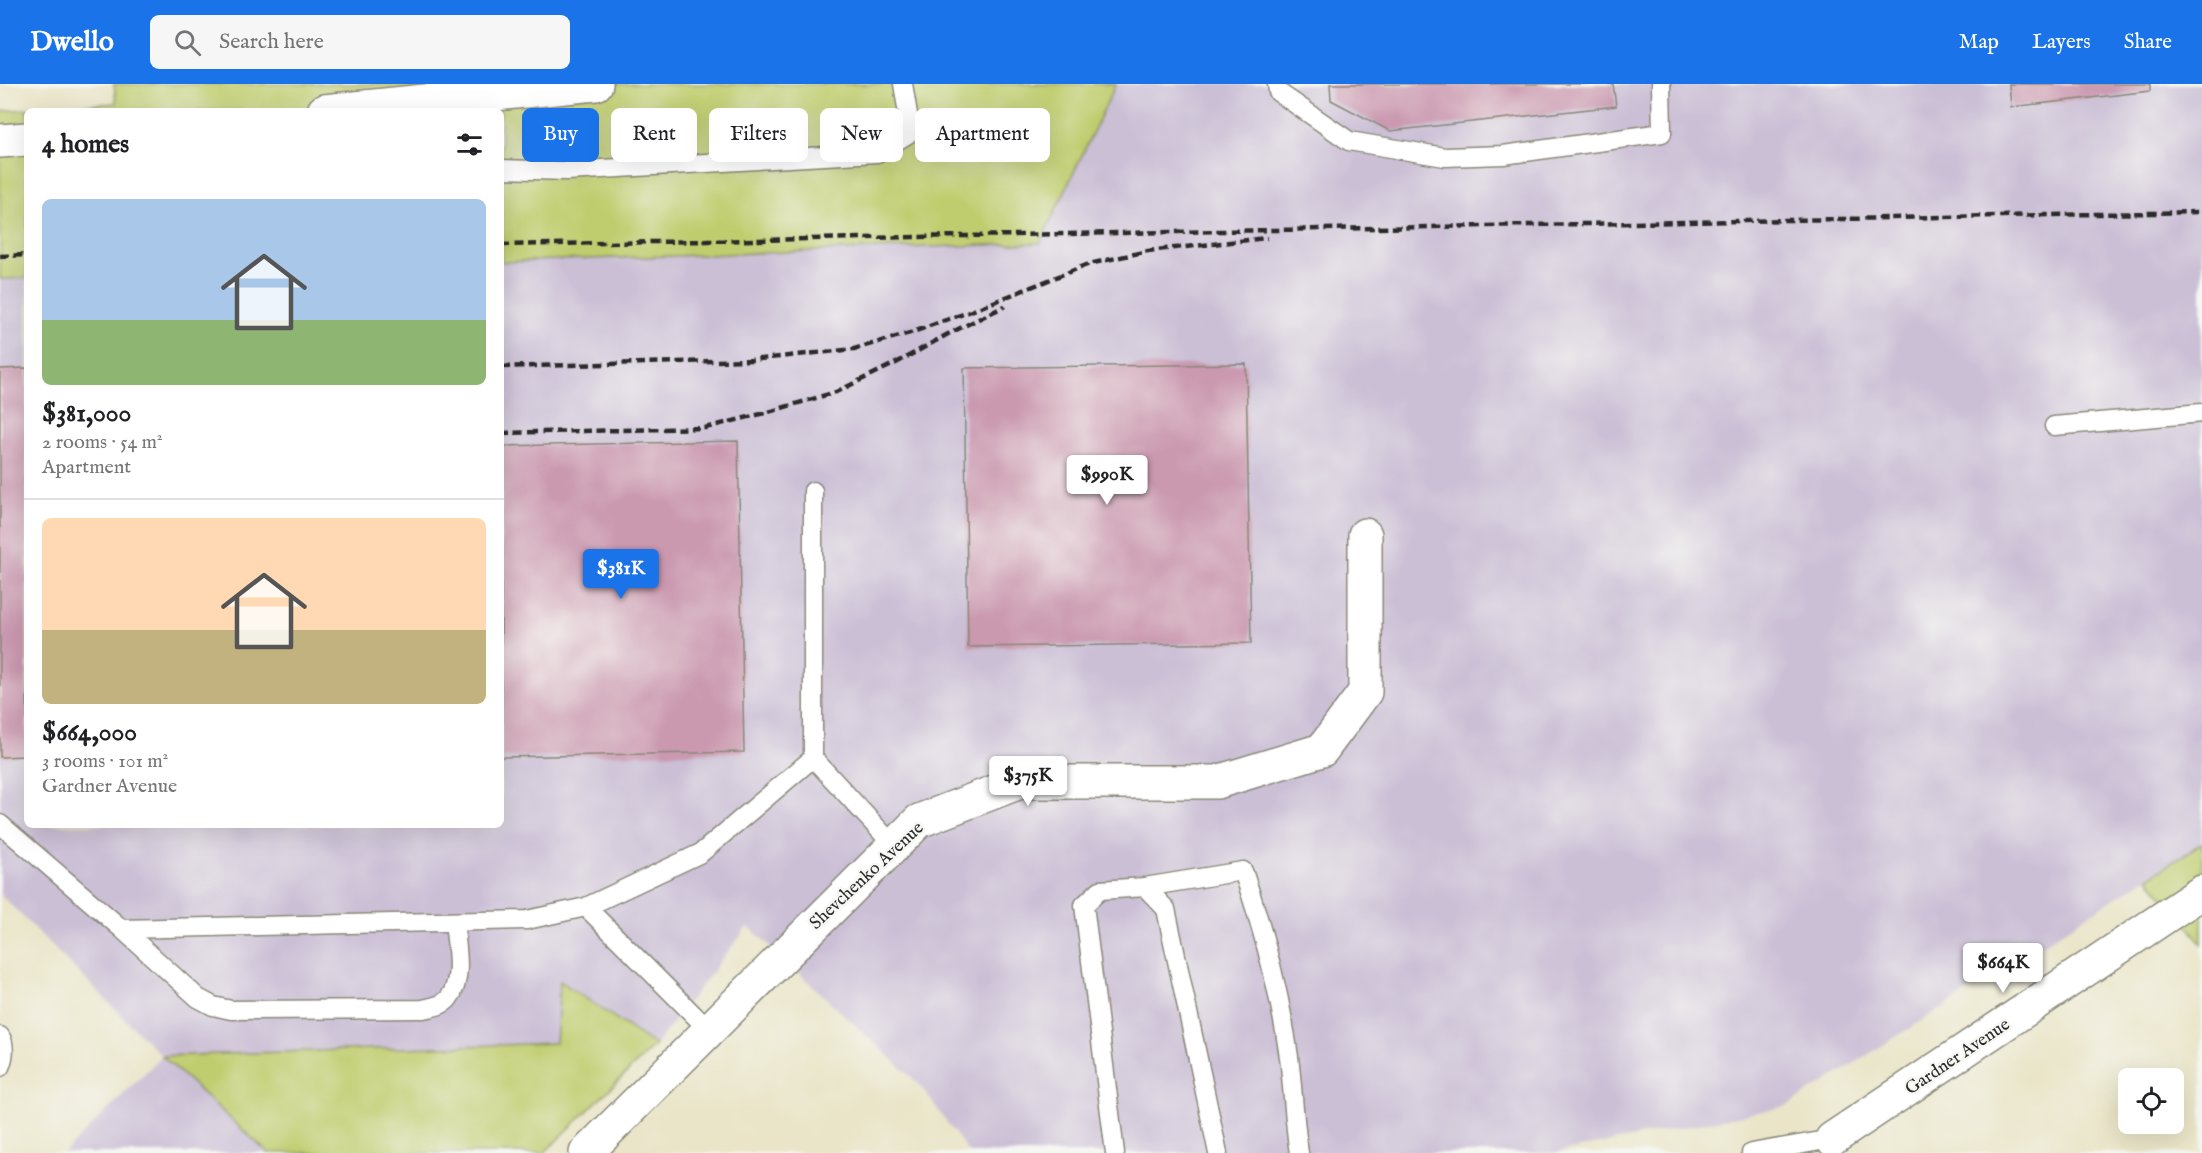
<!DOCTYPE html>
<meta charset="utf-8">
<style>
body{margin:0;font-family:"IM FELL English",serif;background:#f6f6f6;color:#202124;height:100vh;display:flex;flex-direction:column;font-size:22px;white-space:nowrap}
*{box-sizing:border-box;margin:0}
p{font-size:20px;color:#757577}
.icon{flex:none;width:33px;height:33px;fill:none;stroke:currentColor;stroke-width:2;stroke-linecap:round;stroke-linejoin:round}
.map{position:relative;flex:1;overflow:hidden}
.side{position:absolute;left:24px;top:24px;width:480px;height:720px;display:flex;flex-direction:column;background:#fff;border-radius:9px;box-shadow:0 6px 24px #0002}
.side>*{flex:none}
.guide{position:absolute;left:522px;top:24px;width:570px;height:54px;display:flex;gap:12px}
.controls{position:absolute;left:2118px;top:984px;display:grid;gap:12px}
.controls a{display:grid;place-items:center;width:66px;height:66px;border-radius:9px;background:#fff;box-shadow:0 6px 24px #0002;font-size:30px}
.price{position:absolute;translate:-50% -51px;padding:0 14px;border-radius:6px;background:#fff;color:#222;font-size:20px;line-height:39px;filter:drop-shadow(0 2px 3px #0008)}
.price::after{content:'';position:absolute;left:50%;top:36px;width:18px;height:14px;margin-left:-9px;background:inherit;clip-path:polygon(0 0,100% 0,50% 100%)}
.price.on{background:#1a73e8;color:#fff}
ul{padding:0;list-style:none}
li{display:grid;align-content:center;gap:12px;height:318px;padding:0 18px}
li+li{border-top:2px solid #e0e0e0}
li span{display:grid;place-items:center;height:186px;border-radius:9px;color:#555}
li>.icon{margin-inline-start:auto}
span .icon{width:108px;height:108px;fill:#fffc;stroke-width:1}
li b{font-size:26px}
h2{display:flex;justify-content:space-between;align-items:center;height:72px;padding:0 18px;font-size:26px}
.tag{padding:0 21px;border-radius:9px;background:#fff;box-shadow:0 6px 24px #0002;font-size:21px;line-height:54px}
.tag.on{background:#1a73e8;color:#fff}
header{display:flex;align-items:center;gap:36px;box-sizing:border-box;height:84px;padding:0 30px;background:#1a73e8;color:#fff}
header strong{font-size:28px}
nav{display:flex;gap:33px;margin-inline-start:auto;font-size:21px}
.search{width:420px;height:54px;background:#f6f6f6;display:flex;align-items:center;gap:15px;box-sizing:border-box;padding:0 21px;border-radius:9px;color:#757577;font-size:22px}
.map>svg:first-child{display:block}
.industrial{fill:#cbbfd5}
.green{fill:#c0cd6e;stroke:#767c4c;stroke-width:1.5}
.building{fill:#ca98af}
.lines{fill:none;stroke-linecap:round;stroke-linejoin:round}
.lane-casing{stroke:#8a887a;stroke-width:21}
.street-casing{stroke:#8a887a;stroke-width:36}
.lane{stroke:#fff;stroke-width:18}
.street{stroke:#fff;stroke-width:33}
.rail{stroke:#2b2b2b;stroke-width:4.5;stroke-dasharray:9 4.5;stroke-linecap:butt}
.labels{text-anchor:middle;stroke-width:5;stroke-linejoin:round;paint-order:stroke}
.street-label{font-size:18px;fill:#2b2b2b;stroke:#f6f6f2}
</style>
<header>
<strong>Dwello</strong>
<div class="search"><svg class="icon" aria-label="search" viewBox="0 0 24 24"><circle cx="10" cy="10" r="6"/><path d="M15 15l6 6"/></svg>Search here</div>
<nav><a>Map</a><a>Layers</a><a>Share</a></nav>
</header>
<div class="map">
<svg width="2202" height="1069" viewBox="0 0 2202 1069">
<rect width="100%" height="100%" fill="#f6f6f2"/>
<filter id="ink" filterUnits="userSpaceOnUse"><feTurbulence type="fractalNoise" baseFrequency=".0167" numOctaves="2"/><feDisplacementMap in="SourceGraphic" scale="12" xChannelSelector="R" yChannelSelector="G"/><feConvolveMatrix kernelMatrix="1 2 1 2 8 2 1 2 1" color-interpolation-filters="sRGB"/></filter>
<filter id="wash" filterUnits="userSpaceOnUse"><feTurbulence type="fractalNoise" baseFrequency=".008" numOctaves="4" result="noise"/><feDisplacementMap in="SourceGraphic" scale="24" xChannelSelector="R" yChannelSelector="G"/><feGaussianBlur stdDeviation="1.35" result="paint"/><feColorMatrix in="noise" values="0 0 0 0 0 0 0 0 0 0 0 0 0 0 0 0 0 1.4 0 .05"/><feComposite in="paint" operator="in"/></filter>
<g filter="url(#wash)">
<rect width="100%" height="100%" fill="#eae5c8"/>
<path class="industrial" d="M 1116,0 L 2202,0 L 2202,759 L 1787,1022 L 1555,1069 L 969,1069 L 920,1001 L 748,842 L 655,961 L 560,898 L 557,959 L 163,972 L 268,1069 L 64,1069 L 162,972 L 0,810 L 0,195 L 27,194 L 27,741 L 501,741 L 501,178 L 1040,159 Z"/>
<path class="green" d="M 114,0 L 1116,0 L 1040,159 L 501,178 L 501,27 L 27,27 L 27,194 L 0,195 L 0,27 L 116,19 Z
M 2202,759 L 2202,860 L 2148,794 Z
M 560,897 L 655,961 L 544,1069 L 268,1069 L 162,972 L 556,959 Z"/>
<g id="blocks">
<path class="building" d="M 1330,0 L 1613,0 L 1616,22 L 1390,47 L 1331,16 Z
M 2009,0 L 2150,0 L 2150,7 L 2011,23 Z
M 1246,280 L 1251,559 L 968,563 L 964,284 Z
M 27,284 L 27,672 L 0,673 L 0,285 Z
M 738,357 L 744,668 L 501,673 L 501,362 Z"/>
</g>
</g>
<g filter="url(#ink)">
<use href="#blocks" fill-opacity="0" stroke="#8a887a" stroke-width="1.5"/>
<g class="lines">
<defs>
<path id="lane" d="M 1277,0 L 1278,8 L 1349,57 L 1445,73 L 1503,71 L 1662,49 L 1661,0
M 501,85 L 567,87 L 877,69 L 911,48 L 903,0
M 2054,342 L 2202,329
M 813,674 L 894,762
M 0,740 L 122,845 L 198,914 L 213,922 L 231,926 L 423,925 C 432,923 443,922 449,914 C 464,895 456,860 454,838
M 1145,803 L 1243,787 C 1264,848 1280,909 1289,973 C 1293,1005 1294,1037 1299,1069
M 586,823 L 709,946
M 122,845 L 527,836 L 586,823 L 701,769 L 813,674 L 813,407
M 0,952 C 6,961 4,974 0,983
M 1115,1069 L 1084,821 L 1100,806 L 1145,803 L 1166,825 L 1218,1069
M 1751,1069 L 1832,1055 L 1833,1061"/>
<path id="street" d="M 324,27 L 596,0
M 0,57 L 27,55
M 1832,1055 L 2202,808
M 586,1069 L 919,737 L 1020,698 L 1217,698 L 1322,666 L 1365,608 L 1365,451"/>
</defs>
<use href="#lane" class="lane-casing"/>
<use href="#street" class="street-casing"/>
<use href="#lane" class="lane"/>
<use href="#street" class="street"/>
<path class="rail" d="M 501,161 L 2202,128
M 0,172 L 27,171
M 501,283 L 751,276 L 854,265 L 910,249 L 966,229 L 1089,180 L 1148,167 L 1267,154
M 501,349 L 705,344 L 765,329 L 836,308 L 898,278 L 948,250 L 1005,222"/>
</g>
</g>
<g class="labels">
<g class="street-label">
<text transform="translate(866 791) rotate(-43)" y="6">Shevchenko Avenue</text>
<text transform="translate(1957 972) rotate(-34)" y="6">Gardner Avenue</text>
</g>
</g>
</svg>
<div class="controls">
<a><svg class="icon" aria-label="locate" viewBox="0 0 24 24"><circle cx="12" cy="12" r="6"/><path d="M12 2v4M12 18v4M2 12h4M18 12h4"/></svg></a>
</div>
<b class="price" style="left:1107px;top:422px">$990K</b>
<b class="price on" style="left:621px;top:516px">$381K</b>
<b class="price" style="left:1028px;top:723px">$375K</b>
<b class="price" style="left:2003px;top:910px">$664K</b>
<div class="guide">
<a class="tag on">Buy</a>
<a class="tag">Rent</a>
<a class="tag">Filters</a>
<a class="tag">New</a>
<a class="tag">Apartment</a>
</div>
<section class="side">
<h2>4 homes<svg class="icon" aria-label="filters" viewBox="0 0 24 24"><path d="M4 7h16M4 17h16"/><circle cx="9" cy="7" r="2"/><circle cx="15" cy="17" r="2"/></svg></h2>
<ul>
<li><span style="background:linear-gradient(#a9c7e8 65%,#8fb573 0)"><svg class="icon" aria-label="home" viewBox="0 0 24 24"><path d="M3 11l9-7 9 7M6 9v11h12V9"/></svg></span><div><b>$381,000</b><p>2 rooms · 54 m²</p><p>Apartment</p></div></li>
<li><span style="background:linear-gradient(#ffd9b3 60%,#c2b280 0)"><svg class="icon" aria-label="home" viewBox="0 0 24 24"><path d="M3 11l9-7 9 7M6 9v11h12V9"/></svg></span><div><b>$664,000</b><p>3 rooms · 101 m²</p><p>Gardner Avenue</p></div></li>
</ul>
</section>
</div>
